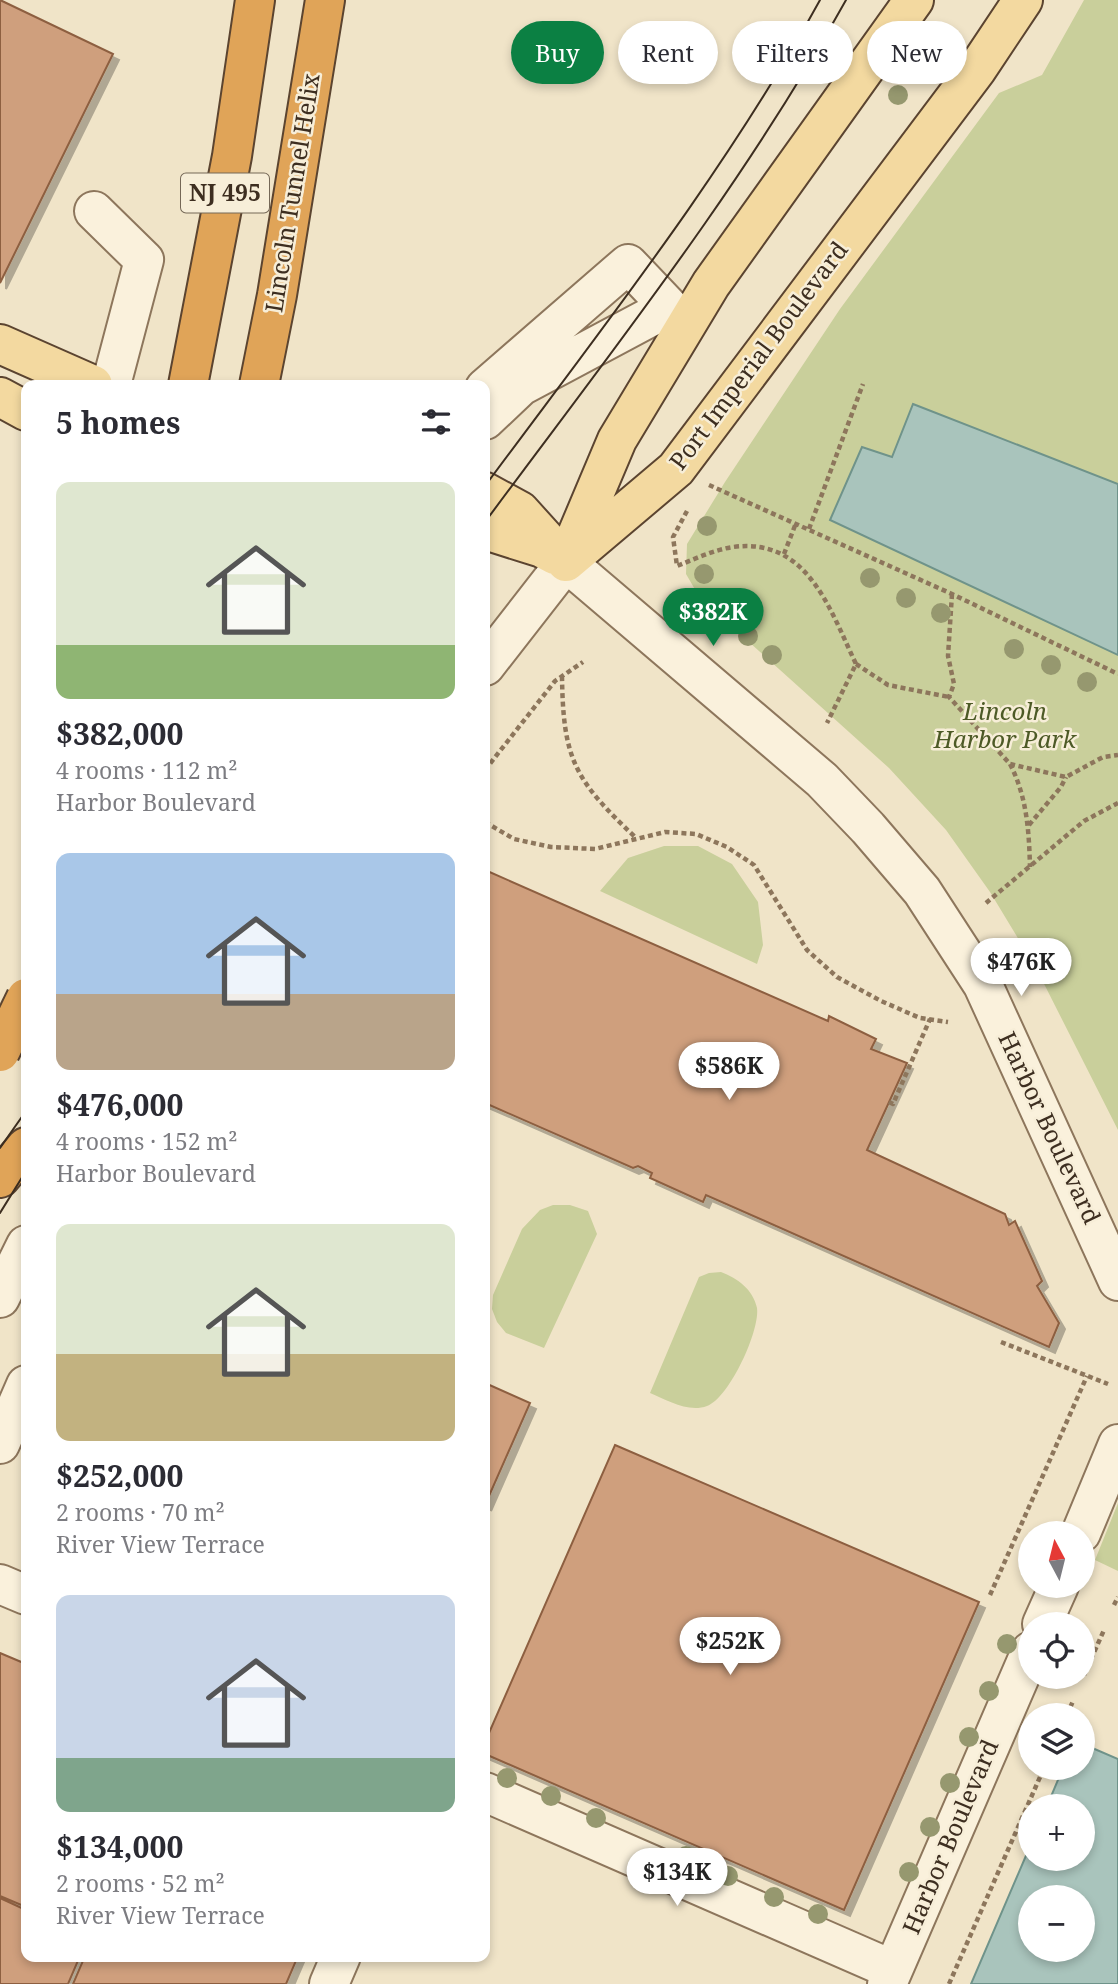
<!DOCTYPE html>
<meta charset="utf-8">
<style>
body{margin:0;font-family:"Noto Serif",serif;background:#f2f2f3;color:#2b2b33;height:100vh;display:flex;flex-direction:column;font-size:26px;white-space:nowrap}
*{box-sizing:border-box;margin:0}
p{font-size:23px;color:#7c7c81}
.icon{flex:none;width:38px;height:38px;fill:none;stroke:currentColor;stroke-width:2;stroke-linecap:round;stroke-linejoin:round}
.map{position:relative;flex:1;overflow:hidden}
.side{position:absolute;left:21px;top:380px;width:469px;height:1582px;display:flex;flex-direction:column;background:#fff;border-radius:14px;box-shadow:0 4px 10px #0003}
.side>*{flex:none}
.guide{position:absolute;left:511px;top:21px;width:500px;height:63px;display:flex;gap:14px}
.needle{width:46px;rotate:353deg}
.buttons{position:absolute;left:1018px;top:1521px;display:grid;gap:14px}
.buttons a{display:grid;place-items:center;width:77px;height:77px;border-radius:50%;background:#fff;box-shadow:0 4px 10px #0003;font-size:35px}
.price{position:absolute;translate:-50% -60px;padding:0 16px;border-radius:24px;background:#fff;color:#222;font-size:23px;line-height:46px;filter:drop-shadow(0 2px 4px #0008)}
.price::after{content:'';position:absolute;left:50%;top:42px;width:21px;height:16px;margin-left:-10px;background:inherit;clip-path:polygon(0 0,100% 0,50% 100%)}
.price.on{background:#0b8043;color:#fff}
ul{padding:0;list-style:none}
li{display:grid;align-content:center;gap:14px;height:371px;padding:0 35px}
li span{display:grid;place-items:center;height:217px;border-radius:14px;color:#555}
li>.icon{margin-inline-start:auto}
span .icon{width:126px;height:126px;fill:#fffc;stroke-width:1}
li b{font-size:30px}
h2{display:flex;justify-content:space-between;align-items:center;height:84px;padding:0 35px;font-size:30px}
.pill{padding:0 24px;border-radius:32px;background:#fff;box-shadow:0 4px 10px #0003;font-size:24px;line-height:63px}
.pill.on{background:#0b8043;color:#fff}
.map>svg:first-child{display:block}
.green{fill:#c9cf9b}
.water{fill:#a9c4bc;stroke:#6f938a;stroke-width:2;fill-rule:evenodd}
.building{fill:#cf9f7d;stroke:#8d5f41;stroke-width:2;filter:url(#shadow)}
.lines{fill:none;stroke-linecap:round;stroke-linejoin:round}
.minor-casing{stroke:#8d765c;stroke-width:42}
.major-casing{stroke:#5b4430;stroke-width:42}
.highway-casing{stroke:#5b4430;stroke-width:42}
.path{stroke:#8d765c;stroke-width:4.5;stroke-dasharray:5 3.5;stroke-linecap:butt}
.minor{stroke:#faf1dc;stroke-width:38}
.major{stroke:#f3d9a0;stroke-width:38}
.highway{stroke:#e0a458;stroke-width:38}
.tram{stroke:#3d2e20;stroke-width:2}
.highway-bridge-casing{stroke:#5b4430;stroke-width:42;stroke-linecap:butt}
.highway-bridge{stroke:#e0a458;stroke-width:38}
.tree{fill:#96986f}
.labels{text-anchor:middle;stroke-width:5;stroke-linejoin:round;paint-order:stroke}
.shield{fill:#f7eed8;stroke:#756857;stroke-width:2}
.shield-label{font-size:23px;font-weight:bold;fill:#3d2e20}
.street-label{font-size:24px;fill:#3d2e20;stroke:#f7eed8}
.park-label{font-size:24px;font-style:italic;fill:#4d5a26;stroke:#f7eed8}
</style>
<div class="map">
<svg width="1118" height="1984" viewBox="0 0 1118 1984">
<defs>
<filter id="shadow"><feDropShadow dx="6" dy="6" stdDeviation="0" flood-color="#0004"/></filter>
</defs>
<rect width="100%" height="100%" fill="#f0e4c8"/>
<path class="green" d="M 1084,0 L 1118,0 L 1118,484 L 913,404 L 892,457 L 862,447 L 830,519 L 1118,655 L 1118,1130 L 1036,968 L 990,892 L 946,830 L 889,768 L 700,598 L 686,574 L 687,544 L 725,482 L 840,309 L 999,93 L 1042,75 Z
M 664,846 L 698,846 L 732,864 L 758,902 L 763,945 L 757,964 L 600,891 L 628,858 Z
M 553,1205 L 570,1205 L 588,1211 L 597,1234 L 544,1348 L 506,1333 L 497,1322 L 492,1309 L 493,1295 L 522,1229 L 540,1210 Z
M 721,1272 C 737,1278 753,1289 757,1308 C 760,1331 729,1398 707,1406 C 688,1413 667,1400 650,1393 L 699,1277 L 709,1273 Z
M 1118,1503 L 1118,1571 L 1095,1560 Z"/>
<path class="water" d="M 913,404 L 1118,484 L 1118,655 L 830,520 L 862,447 L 892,457 Z
M 1083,1744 L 1118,1759 L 1118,1984 L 971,1984 L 1031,1844 L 1031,1858 L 1083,1858 L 1083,1806 L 1047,1806 L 1063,1768 L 1083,1768 ZM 1031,1897 L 1083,1897 L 1083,1950 L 1031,1950 Z"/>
<path class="building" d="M 0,0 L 113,54 L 0,283 Z
M 485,870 L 828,1021 L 829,1016 L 876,1039 L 871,1049 L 907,1063 L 867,1150 L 1005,1214 L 1009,1225 L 1015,1221 L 1042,1281 L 1037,1286 L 1059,1323 L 1049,1347 L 706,1195 L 703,1202 L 650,1178 L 652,1173 L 638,1166 L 633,1168 L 485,1103 Z
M 485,1383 L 530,1403 L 485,1505 Z
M 615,1445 L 979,1602 L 844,1910 L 485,1754 L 485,1742 Z
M 0,1653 L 26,1664 L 26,1907 L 0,1896 Z
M 0,1898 L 26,1910 L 26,1956 L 80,1956 L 68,1984 L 0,1984 Z
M 85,1956 L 298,1956 L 286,1984 L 73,1984 Z"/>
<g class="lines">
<defs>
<path id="minor" d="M 94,211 L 144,260 L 111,385
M 485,388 L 628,264 L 669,307 L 521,386 L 485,420
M 485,666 L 566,562 L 822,780 L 868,828 L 922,891 L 983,985 L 1118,1281
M 0,1298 L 26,1245
M 0,1444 L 26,1385
M 1081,1533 L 1118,1444
M 0,1584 L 26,1595
M 1042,1624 L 1059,1586
M 485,1792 L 893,1970
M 329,1984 L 341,1956
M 887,1984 L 1031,1651"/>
<path id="major" d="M 0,344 L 93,385
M 0,397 L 26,411
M 485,492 L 520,511 L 566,562
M 485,530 L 542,548 L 555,555
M 568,556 L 617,440 L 711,284 L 914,0
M 566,562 L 676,469 L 977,69 L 1023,0"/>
<path id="highway" d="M 188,385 L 232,156 L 255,0
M 259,385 L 277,295 L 325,0
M 0,1178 L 26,1147"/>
</defs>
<use href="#minor" class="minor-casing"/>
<use href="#major" class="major-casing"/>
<use href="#highway" class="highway-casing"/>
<path class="path" d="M 709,485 L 952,594 L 1118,674
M 687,511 L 673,537 L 677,566 C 695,559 713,550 733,547 C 808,537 830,610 856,664 L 827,723
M 809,529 L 863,384
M 784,554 L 796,523
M 952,594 L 948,656 L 954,684 L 949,697 L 1010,764 L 1066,777 L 1103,757 L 1118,755
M 856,664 L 888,685 L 949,697
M 562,676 C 563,760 575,780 635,837
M 1010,764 C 1027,797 1029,831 1030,867
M 485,770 L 555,681 L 583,662
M 485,822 L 514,839 L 551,847 L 595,849 L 665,832 L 696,834 L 727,847 L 754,865 L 807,950 L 837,977 L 881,1001 L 920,1018 L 948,1022
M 1029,825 L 1061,787 L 1066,777
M 986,903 L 1084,821 L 1118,803
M 889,1102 L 893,1104 L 930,1019
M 1001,1342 L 1108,1384
M 990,1595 L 1087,1376
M 1114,1605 L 1118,1597
M 1084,1675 L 1104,1630
M 1067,1715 L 1073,1701
M 949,1984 L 1044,1768"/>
<use href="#minor" class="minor"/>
<use href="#major" class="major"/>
<use href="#highway" class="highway"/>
<path class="tram" d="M 485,486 C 602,328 725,173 820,0
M 485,522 C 611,352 743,186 846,0
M 0,1148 L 26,1111
M 0,1213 L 26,1171"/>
<defs>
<path id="highway-bridge" d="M 0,1052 L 26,998"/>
</defs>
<use href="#highway-bridge" class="highway-bridge-casing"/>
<use href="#highway-bridge" class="highway-bridge"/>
</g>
<g class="tree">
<circle cx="930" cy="49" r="10"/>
<circle cx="898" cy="95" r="10"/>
<circle cx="707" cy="526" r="10"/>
<circle cx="704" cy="574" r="10"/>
<circle cx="870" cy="578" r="10"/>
<circle cx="906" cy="598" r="10"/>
<circle cx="723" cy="613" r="10"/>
<circle cx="941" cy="613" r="10"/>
<circle cx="748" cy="636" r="10"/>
<circle cx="1014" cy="649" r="10"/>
<circle cx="772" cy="655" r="10"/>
<circle cx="1051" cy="665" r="10"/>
<circle cx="1087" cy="682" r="10"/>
<circle cx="1007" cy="1644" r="10"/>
<circle cx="989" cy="1691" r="10"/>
<circle cx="969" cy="1737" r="10"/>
<circle cx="507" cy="1778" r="10"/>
<circle cx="950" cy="1783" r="10"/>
<circle cx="551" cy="1796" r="10"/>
<circle cx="596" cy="1818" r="10"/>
<circle cx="930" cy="1827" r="10"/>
<circle cx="686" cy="1856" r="10"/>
<circle cx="909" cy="1872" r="10"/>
<circle cx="728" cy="1876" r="10"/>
<circle cx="774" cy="1897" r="10"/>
<circle cx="818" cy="1914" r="10"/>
</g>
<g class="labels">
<rect class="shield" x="181" y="173.5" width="88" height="39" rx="5"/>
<g class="shield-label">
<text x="225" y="201">NJ 495</text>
</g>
<g class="street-label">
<text transform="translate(293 193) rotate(-81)" y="8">Lincoln Tunnel Helix</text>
<text transform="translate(759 356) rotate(-53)" y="8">Port Imperial Boulevard</text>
<text transform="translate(1049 1128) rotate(65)" y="8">Harbor Boulevard</text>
<text transform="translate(951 1837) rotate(-67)" y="8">Harbor Boulevard</text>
</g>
<g class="park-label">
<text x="1005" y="720">Lincoln<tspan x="1005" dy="28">Harbor Park</tspan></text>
</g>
</g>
</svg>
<div class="buttons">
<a><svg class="needle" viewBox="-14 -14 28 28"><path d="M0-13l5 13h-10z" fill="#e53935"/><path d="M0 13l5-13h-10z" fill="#7c7c81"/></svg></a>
<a><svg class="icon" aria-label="locate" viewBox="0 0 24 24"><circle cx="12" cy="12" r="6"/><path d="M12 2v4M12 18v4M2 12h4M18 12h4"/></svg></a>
<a><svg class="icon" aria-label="layers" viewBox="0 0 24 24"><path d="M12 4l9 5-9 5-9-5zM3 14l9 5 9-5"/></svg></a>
<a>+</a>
<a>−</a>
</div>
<b class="price on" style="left:713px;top:648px">$382K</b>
<b class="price" style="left:1021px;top:998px">$476K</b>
<b class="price" style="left:729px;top:1102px">$586K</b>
<b class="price" style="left:730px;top:1677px">$252K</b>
<b class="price" style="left:677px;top:1908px">$134K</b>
<div class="guide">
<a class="pill on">Buy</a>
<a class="pill">Rent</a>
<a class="pill">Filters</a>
<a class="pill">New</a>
</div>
<section class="side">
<h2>5 homes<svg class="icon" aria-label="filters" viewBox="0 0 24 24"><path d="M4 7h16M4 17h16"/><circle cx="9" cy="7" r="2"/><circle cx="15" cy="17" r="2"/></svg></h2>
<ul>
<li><span style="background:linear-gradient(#dfe7d0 75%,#8fb573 0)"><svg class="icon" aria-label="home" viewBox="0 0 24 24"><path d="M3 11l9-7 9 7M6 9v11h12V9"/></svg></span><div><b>$382,000</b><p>4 rooms · 112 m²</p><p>Harbor Boulevard</p></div></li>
<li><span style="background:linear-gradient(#a9c7e8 65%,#b9a48a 0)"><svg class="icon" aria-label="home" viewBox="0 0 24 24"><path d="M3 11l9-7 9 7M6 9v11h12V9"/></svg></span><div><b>$476,000</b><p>4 rooms · 152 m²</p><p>Harbor Boulevard</p></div></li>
<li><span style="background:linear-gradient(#dfe7d0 60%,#c2b280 0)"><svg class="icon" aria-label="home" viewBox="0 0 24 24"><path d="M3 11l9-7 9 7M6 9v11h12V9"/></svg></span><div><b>$252,000</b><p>2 rooms · 70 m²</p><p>River View Terrace</p></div></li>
<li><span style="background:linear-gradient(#c9d6e8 75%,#7fa58c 0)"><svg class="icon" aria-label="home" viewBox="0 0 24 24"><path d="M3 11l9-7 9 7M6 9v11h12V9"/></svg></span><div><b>$134,000</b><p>2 rooms · 52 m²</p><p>River View Terrace</p></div></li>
</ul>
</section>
</div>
